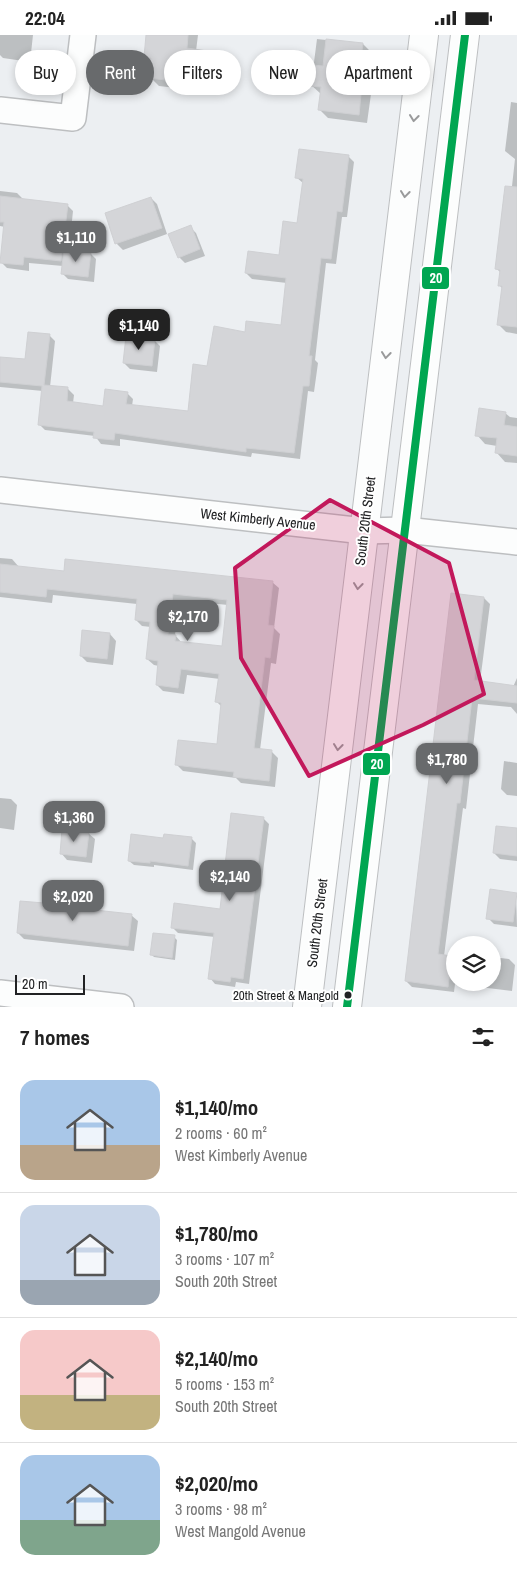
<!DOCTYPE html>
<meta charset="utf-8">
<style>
body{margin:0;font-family:"Archivo Narrow",sans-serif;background:#f2f2f2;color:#222;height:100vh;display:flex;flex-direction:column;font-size:19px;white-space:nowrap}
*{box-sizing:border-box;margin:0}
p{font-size:16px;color:#767676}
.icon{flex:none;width:28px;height:28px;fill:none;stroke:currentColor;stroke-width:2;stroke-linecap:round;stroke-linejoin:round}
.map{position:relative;height:972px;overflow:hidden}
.drawer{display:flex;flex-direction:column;background:#fff;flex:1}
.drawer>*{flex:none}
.hud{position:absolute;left:15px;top:15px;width:488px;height:45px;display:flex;gap:10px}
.fabs{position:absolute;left:446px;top:901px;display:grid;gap:10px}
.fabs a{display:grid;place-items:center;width:55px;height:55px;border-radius:50%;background:#fff;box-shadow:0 2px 8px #0003;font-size:25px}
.scale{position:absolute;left:15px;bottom:12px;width:70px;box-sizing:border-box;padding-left:5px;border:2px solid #212224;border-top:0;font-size:14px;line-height:18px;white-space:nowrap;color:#212224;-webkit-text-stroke:4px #fff;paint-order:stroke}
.price{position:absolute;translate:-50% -42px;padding:0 11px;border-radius:10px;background:#686a6c;color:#fff;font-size:16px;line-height:32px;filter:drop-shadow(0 1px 2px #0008)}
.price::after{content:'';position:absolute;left:50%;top:30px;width:15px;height:11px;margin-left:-8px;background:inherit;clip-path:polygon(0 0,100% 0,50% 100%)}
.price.active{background:#222;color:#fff}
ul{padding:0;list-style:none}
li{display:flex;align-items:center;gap:15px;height:125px;padding:0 20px}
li+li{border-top:1px solid #e0e0e0}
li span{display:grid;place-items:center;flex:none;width:140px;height:100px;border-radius:15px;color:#555}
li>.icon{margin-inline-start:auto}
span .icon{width:60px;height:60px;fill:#fffc;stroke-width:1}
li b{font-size:21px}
h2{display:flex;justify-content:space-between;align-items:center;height:60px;padding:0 20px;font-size:21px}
.pill{padding:0 18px;border-radius:22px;background:#fff;box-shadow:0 2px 8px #0003;font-size:18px;line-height:45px}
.pill.active{background:#686a6c;color:#fff}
.status{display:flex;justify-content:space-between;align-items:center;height:35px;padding:0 25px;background:#fff;direction:ltr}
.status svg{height:14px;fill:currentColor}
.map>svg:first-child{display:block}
.shadow{fill:#0003;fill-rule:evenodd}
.building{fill:#d4d5d8;stroke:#cfd0d3;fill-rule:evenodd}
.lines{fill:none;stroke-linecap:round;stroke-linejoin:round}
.street-casing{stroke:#bdbfc1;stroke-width:28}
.secondary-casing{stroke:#bdbfc1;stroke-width:30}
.street{stroke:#fcfdfd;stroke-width:25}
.secondary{stroke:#fcfdfd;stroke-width:28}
.bus-1-casing{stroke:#fff;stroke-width:11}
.bus-1{stroke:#00a651;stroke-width:8}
.oneway{stroke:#999a9b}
.marked{fill:#c2185b;fill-opacity:0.2;stroke:#c2185b;stroke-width:4;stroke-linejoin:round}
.bus-dot{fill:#212224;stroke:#fff;stroke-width:2}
.labels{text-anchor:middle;stroke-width:4;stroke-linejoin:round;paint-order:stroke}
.bus-label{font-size:13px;fill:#212224;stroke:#fff;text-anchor:end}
.street-label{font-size:14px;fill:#212224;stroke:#fff}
.line-badge{stroke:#fff;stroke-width:2}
.badge-label{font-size:14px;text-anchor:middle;font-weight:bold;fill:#fff}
</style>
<div class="status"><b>22:04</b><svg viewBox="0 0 49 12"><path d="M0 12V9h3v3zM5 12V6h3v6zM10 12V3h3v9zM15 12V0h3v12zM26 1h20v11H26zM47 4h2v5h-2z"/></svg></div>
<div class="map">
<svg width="517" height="972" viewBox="0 0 517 972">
<rect width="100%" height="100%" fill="#eceff2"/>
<path class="shadow" d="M 0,0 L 33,0 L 30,27 L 3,23 L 0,20 Z
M 148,0 L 198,0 L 196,16 L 214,18 L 223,27 L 219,58 L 159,51 L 150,42 L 151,28 L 145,21 Z
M 317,4 L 363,9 L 372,18 L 367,56 L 371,59 L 367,88 L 328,83 L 319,74 L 321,59 L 311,50 Z
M 511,67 L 517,68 L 517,299 L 506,297 L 498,289 L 503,254 L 499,250 L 501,238 L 496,233 L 504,159 L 511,160 L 515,124 L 505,116 Z
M 348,121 L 354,127 L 347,182 L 342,182 L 336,229 L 326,228 L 315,325 L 318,328 L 314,357 L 308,356 L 300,424 L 252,418 L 251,422 L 120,404 L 120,411 L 101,409 L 95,401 L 45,395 L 39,389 L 43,356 L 0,352 L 0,323 L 26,326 L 49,300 L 55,306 L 50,352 L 68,354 L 74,360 L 73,368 L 104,372 L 127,358 L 133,364 L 132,371 L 190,377 L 208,332 L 246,299 L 282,291 L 287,248 L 252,244 L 246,238 L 280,221 L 298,190 L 303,148 L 296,142 Z
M 0,156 L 17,158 L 23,164 L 67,170 L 73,176 L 69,215 L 90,218 L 96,224 L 94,247 L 68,244 L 62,238 L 63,231 L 29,228 L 29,236 L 7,233 L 1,227 L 5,192 L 0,191 Z
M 151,163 L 157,169 L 167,199 L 123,215 L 117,209 L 106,179 Z
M 190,192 L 196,198 L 205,221 L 185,228 L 179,222 Z
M 154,305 L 160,311 L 157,337 L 130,334 L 124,328 Z
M 505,378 L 510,382 L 517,383 L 517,428 L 505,427 L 497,418 L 497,411 L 485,409 L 477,400 Z
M 0,523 L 12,524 L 19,532 L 65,537 L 272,547 L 279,553 L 274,593 L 280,599 L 276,629 L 271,628 L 260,715 L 272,717 L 278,723 L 275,752 L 241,748 L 236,743 L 183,736 L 177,730 L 218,711 L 222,672 L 217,667 L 220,644 L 187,640 L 184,659 L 163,656 L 157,650 L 159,631 L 154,630 L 147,624 L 151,592 L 142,591 L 136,585 L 137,569 L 53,560 L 52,568 L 0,562 ZM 179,565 L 228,570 L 223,613 L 182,608 L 175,600 Z
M 484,563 L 490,569 L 480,647 L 513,652 L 517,643 L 517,679 L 511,672 L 478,669 L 466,774 L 463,773 L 444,921 L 455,923 L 455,948 L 492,948 L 492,922 L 509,924 L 515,930 L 512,956 L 455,949 L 454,957 L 412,952 L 406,946 Z
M 110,599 L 116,606 L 113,630 L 87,627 L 81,621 Z
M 504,726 L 517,728 L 517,761 L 507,760 L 501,754 Z
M 0,763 L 11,764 L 17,770 L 14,795 L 0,793 Z
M 263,783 L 269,789 L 249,949 L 236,947 L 235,952 L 215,949 L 210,943 L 215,902 L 178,898 L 172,892 L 221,875 Z
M 517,795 L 517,826 L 500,824 L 494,818 Z
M 88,798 L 95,804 L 92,828 L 67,825 L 61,818 Z
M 191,803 L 196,808 L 193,835 L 154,830 L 154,832 L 134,830 L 129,826 L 164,804 Z
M 516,859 L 517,892 L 494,889 L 488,883 Z
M 65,861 L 71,867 L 70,874 L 131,880 L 138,886 L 134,916 L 24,904 L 18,898 L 45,870 Z
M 174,902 L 177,905 L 175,925 L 154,922 L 152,920 Z"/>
<path class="building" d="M 146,0 L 188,0 L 187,13 L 214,17 L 210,50 L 148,43 L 151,23 L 144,22 Z
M 326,4 L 363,8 L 358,49 L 362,49 L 359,80 L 318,75 L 321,52 L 310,51 L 312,30 L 323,31 Z
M 299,114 L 349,120 L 342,177 L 337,176 L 331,224 L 321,223 L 309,321 L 312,321 L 309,351 L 303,351 L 294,418 L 246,413 L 246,417 L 115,398 L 114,405 L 93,403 L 94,397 L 38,390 L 42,351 L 0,347 L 0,322 L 25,324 L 28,297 L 50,299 L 44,350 L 68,352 L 67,366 L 103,371 L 105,354 L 128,357 L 126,369 L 188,376 L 193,329 L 207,331 L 214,291 L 245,297 L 246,286 L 281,290 L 286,243 L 245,238 L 248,216 L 279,220 L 283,186 L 297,188 L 303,144 L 295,143 Z
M 505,151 L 517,152 L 517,292 L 497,290 L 502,251 L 498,251 L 500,235 L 495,234 Z
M 0,161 L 68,169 L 61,226 L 24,222 L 23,230 L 0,228 L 4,187 L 0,187 Z
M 151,162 L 162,193 L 115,209 L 105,178 Z
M 191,190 L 200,214 L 178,223 L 168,199 Z
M 64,214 L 91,217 L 88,242 L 61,239 Z
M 126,301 L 155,304 L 152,331 L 123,328 Z
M 479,373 L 506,377 L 504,390 L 517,392 L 517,421 L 495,418 L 497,403 L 475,401 Z
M 65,524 L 273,546 L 268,590 L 274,591 L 270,623 L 265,622 L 254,713 L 272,715 L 269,746 L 233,742 L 234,737 L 175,730 L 178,705 L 217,709 L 221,668 L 215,667 L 219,639 L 181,634 L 178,653 L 156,650 L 158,626 L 146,624 L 150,587 L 135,585 L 137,564 L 47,554 L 46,562 L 0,557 L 0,529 L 64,536 ZM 173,559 L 227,565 L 222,611 L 175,606 L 176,600 L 168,599 Z
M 451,558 L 484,562 L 474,645 L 517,651 L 517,668 L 472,663 L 460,768 L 457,768 L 438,919 L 452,921 L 448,952 L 405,946 Z
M 82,595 L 110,598 L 107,624 L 80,621 Z
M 231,778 L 264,782 L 243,944 L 231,942 L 230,947 L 208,944 L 214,898 L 171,893 L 174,868 L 220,874 Z
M 496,791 L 517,793 L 517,821 L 493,818 Z
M 62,794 L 89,797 L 86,822 L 60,819 Z
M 131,799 L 163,803 L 164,799 L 192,802 L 188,831 L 150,826 L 150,828 L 128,826 Z
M 490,854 L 517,858 L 513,887 L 486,884 Z
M 46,858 L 65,860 L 64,871 L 67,872 L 132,879 L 128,911 L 17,898 L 20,866 L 44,868 Z
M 153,898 L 175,900 L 172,923 L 150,920 Z"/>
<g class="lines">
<defs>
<path id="street" d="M 0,75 L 73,83 L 83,0
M 0,455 L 364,496 L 405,495 L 517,507
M 0,958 L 121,972"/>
<path id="secondary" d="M 307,972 L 424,0
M 347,972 L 465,0"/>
</defs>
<use href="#street" class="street-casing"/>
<use href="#secondary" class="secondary-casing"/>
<use href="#street" class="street"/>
<use href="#secondary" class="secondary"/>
<defs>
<path id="bus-1" d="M 347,972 L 465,0"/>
</defs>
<use href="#bus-1" class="bus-1-casing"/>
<use href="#bus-1" class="bus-1"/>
</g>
<defs><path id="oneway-chevron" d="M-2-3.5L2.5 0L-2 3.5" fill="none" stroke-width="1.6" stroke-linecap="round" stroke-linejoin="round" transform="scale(1.25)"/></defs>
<g class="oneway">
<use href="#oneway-chevron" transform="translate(414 83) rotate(97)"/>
<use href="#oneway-chevron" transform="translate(405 159) rotate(97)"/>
<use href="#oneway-chevron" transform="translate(386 320) rotate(97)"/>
<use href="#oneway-chevron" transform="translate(358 551) rotate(97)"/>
<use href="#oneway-chevron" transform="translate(338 712) rotate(97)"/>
</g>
<path class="marked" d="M 330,465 L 449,528 L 484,659 L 423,690 L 309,741 L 241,623 L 235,533 Z"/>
<circle class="bus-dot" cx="348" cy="960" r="4.5"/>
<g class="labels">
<g class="bus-label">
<text x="339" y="965">20th Street &amp; Mangold</text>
</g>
<g class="street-label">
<text transform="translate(258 484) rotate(6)" y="5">West Kimberly Avenue</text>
<text transform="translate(365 486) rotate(-83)" y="5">South 20th Street</text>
<text transform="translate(317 888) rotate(-83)" y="5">South 20th Street</text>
</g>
</g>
<g class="line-badge">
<rect x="421" y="231" width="29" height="24" rx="5" fill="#00a651"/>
<rect x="362" y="717" width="29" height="24" rx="5" fill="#00a651"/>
</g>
<g class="badge-label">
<text x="436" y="248">20</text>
<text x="377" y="734">20</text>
</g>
</svg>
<div class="fabs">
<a><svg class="icon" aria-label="layers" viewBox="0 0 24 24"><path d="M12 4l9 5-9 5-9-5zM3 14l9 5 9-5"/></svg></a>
</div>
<div class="scale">20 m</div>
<b class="price" style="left:76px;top:228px">$1,110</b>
<b class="price active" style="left:139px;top:316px">$1,140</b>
<b class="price" style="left:188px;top:607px">$2,170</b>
<b class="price" style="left:447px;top:750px">$1,780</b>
<b class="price" style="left:74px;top:808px">$1,360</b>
<b class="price" style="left:230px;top:867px">$2,140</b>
<b class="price" style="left:73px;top:887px">$2,020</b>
<div class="hud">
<a class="pill">Buy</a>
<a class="pill active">Rent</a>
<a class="pill">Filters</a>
<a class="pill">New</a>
<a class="pill">Apartment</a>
</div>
</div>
<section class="drawer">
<h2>7 homes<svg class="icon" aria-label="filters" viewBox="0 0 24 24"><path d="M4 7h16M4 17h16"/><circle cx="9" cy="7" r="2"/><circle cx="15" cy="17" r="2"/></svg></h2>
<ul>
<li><span style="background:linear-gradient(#a9c7e8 65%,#b9a48a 0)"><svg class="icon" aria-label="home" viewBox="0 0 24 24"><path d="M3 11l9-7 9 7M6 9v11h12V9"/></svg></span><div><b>$1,140/mo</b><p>2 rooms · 60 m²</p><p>West Kimberly Avenue</p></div></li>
<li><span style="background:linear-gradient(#c9d6e8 75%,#9aa5b1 0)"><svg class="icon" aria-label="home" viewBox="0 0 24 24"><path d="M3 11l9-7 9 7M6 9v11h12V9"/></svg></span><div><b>$1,780/mo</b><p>3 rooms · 107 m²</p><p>South 20th Street</p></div></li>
<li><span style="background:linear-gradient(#f6c9c9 65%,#c2b280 0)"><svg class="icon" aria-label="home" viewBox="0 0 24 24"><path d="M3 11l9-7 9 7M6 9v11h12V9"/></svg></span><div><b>$2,140/mo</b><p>5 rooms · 153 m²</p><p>South 20th Street</p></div></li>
<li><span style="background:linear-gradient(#a9c7e8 65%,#7fa58c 0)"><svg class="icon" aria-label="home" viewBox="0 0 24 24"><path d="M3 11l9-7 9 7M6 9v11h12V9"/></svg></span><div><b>$2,020/mo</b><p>3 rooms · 98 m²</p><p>West Mangold Avenue</p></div></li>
</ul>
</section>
